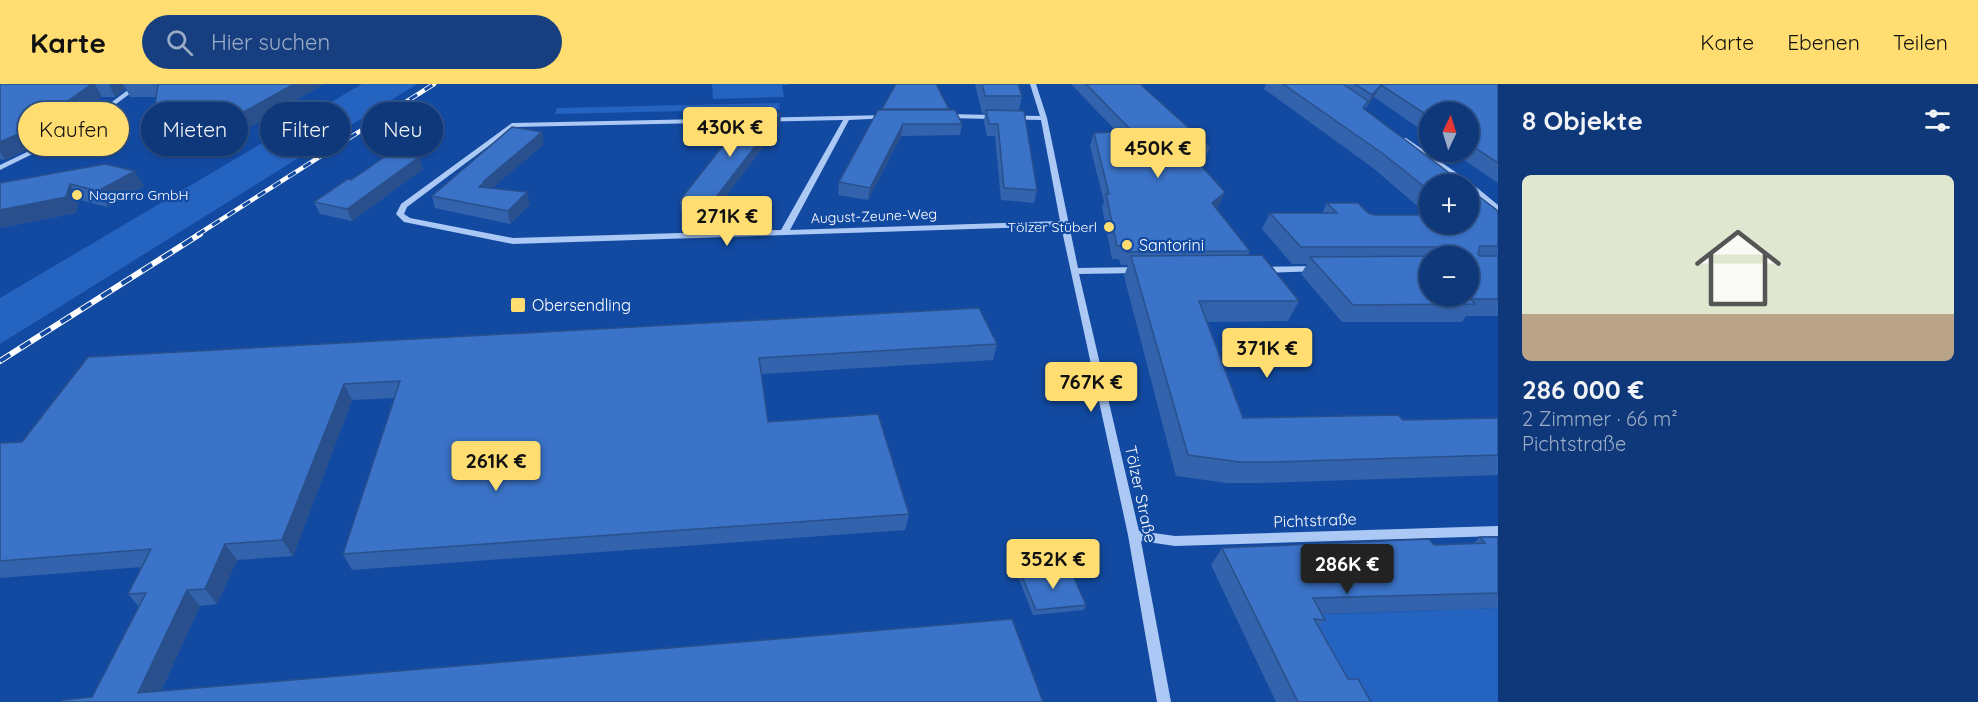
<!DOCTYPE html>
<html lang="de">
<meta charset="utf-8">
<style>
body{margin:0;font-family:Quicksand,sans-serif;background:#173f7f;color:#f1f3f6;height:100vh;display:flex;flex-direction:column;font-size:22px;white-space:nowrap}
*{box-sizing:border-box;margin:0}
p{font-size:20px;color:#9bacc7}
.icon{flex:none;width:33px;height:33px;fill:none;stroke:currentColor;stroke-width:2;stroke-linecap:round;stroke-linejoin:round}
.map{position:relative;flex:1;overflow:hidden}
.drawer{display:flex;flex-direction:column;background:#0e387a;width:480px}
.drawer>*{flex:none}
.banner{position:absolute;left:18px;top:18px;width:570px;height:54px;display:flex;gap:12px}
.needle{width:39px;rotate:4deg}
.tools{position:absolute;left:1419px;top:18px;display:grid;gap:12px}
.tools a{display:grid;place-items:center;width:60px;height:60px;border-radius:50%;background:#0e387a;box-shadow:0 2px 4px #0004,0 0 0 2px #2e528b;font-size:30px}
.price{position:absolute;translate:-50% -51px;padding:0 14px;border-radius:6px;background:#ffdd70;color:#111;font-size:20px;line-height:39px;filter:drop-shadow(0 2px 3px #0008)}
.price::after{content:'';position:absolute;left:50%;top:36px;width:18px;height:14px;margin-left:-9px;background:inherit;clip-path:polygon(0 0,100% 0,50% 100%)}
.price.active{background:#222;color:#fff}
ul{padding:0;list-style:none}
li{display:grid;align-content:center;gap:12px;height:318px;padding:0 24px}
li span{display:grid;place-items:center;height:186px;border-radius:9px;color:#555}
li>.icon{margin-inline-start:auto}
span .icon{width:108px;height:108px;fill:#fffc;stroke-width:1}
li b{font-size:26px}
h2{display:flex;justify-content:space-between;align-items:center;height:72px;padding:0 24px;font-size:26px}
.pill{padding:0 21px;border-radius:27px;background:#0e387a;box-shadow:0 2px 4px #0004,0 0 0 2px #2e528b;font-size:21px;line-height:54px}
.pill.active{background:#ffdd70;color:#111}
header{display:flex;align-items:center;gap:36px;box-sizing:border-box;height:84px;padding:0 30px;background:#ffdd70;color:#111}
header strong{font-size:28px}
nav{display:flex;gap:33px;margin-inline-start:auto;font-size:21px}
.search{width:420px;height:54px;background:#173f7f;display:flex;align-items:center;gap:15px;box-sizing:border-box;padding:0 21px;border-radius:33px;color:#9bacc7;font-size:22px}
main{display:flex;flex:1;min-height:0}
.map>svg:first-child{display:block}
.green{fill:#2563c0}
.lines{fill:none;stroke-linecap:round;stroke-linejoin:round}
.minor{fill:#acc9f5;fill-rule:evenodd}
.rail-far1-casing{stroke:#fff;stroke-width:4.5}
.rail-casing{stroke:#fff;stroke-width:6}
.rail-far1{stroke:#124aa2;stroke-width:3;stroke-dasharray:9;stroke-linecap:butt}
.rail{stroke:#124aa2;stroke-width:4;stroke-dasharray:12;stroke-linecap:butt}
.wall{fill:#3363ac}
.shaded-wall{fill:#29508c}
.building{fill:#3b73c8;stroke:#29508c;stroke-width:1.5;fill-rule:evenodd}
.poi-dot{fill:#ffdd70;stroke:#124aa2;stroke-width:2}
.labels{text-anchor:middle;stroke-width:4.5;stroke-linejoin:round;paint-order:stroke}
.far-poi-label{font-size:14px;fill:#fff;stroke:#124aa2;text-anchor:start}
.far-street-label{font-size:14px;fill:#fff;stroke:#124aa2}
.poi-label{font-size:16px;fill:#fff;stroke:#124aa2;text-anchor:start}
.street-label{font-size:16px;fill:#fff;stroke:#124aa2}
</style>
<header>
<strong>Karte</strong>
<div class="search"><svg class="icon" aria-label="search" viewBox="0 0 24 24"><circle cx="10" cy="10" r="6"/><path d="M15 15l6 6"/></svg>Hier suchen</div>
<nav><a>Karte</a><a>Ebenen</a><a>Teilen</a></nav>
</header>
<main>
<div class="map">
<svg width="1498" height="618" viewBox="0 0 1498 618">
<rect width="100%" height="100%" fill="#124aa2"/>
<path class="green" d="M 362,0 L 417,0 L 0,260 L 0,214 Z
M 712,0 L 788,0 L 788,1 L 782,1 L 784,13 L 713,15 Z
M 779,19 L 780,25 L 555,30 L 557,24 Z
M 1498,524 L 1498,618 L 1346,618 L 1299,531 Z"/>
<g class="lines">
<path class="minor" d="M 136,0 L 143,0 L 81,46 L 0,86 L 0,81 L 77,44 Z
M 1030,0 L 1036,0 L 1047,34 L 1078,184 L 1140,183 L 1144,186 L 1140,189 L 1079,190 L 1139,447 L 1175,452 L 1498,442 L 1498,452 L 1175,462 L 1141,457 L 1171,618 L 1157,618 L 1128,451 L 1061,142 L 513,160 L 404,138 L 396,130 L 401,120 L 512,39 L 888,31 L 891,33 L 890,34 L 849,36 L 790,146 L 1060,137 L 1041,36 L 946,34 L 943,32 L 946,30 L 1040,32 ZM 843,36 L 781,146 L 513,154 L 410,134 L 404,130 L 407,123 L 514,43 Z
M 1402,54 L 1406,54 L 1470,98 L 1498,121 L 1498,127 L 1468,106 L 1468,100 L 1463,100 L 1402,56 Z
M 1317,182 L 1320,183 L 1320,187 L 1260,189 L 1256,186 L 1260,183 Z"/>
<defs>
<path id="rail-far1" d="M 197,151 L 434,0"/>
<path id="rail" d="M 0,277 L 200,150"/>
</defs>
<use href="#rail-far1" class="rail-far1-casing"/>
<use href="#rail" class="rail-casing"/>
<use href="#rail-far1" class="rail-far1"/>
<use href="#rail" class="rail"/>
</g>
<path class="wall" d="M 0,0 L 324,0 L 225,57 L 217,58 L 196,71 L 173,67 L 159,69 L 157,13 L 130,13 L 126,5 L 115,13 L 102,13 L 35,62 L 5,76 L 0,75 Z
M 975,0 L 1018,0 L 1022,12 L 1019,27 L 1037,106 L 1034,119 L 1001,116 L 995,52 L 987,52 L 984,38 L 985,29 L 982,29 Z
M 1071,0 L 1140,0 L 1210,63 L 1205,75 L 1196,76 L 1225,108 L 1219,121 L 1216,124 L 1250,167 L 1248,171 L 1299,217 L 1288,237 L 1206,238 L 1243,334 L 1403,336 L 1498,334 L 1498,391 L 1259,399 L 1227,399 L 1176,392 L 1124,192 L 1128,181 L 1121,181 L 1119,175 L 1112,175 L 1102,123 L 1104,118 L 1090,62 L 1094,49 L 1117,48 Z
M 1266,0 L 1498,0 L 1498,99 L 1452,68 L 1468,68 L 1468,28 L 1430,28 L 1430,52 L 1374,13 L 1366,24 L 1364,23 L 1364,24 L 1430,100 L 1430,140 L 1498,127 L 1498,232 L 1466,232 L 1462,238 L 1342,238 L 1301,190 L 1307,180 L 1292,180 L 1262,145 L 1270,129 L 1322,129 L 1327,119 L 1375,131 L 1428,131 L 1373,84 L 1264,5 Z
M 882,25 L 949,25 L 949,26 L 962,40 L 960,51 L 901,52 L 868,116 L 838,111 L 839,98 Z
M 781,29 L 780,41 L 710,133 L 681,128 L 680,116 Z
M 544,60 L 492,104 L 530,120 L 510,140 L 435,124 L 432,112 Z
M 419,73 L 423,85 L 352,137 L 320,130 L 314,118 L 351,96 Z
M 0,99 L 144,102 L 108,123 L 79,116 L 76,129 L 0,144 Z
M 997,260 L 993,276 L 761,290 L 768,338 L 909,430 L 905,446 L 352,486 L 343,470 L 395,314 L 352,316 L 293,472 L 237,476 L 217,520 L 200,522 L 161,607 L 92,613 L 139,523 L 128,510 L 142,483 L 0,494 L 0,359 L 22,358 L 88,273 Z
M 1480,453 L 1498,453 L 1498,524 L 1321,530 L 1325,536 L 1318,543 L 1348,595 L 1371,618 L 1276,618 L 1211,481 L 1222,464 L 1473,460 Z
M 1021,490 L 1086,521 L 1084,526 L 1033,531 L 1019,495 Z"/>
<path class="shaded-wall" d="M 92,0 L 95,0 L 102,13 L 35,62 L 5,76 L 0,68 L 0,58 Z
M 109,0 L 123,0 L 126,5 L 115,13 Z
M 294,0 L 324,0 L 225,57 L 217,58 L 196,71 L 188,55 Z
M 1381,1 L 1374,13 L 1366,24 L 1372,11 Z
M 781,29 L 780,41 L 710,133 L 710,121 Z
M 903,40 L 901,52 L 868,116 L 870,104 Z
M 542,48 L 544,60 L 489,107 L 479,103 L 484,97 Z
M 165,52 L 173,67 L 159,69 L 151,54 Z
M 419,73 L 423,85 L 352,137 L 347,125 Z
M 135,87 L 144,102 L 108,123 L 98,107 Z
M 70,100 L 79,116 L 76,129 L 0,144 L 0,126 Z
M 527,108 L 530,120 L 510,140 L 508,127 Z
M 1225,108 L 1219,121 L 1206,132 L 1212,119 Z
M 344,300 L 352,316 L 293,472 L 282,456 Z
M 225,460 L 237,476 L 217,520 L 205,505 Z
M 187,506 L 200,522 L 156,618 L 138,609 Z"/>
<path class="building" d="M 0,0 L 92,0 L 25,47 L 0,58 Z
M 158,0 L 294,0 L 218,42 L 210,43 L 188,55 L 165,52 L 151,54 Z
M 896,0 L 936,0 L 949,25 L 882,25 Z
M 982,0 L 1018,0 L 1022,12 L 985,12 Z
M 1086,0 L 1140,0 L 1210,63 L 1185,64 L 1225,108 L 1212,119 L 1250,167 L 1126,168 L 1124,162 L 1117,162 L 1106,110 L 1109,110 L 1094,49 L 1132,47 Z
M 1283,0 L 1343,0 L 1368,17 L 1363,24 L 1464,100 L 1430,100 L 1430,107 L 1382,69 Z
M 1355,0 L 1498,0 L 1498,79 L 1468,59 L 1468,28 L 1430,28 L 1430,33 L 1381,1 L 1372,11 Z
M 878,26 L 955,26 L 962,40 L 903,40 L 870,104 L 839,98 Z
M 986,26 L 1024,27 L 1037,106 L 1004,104 L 998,40 L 989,40 Z
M 781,29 L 710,121 L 680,116 L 748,30 Z
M 512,43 L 542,48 L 484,97 L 486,97 L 479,103 L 527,108 L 508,127 L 432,112 Z
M 408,57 L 419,73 L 347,125 L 314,118 L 348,95 L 351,96 Z
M 105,80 L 135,87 L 98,107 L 70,100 L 66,113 L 0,126 L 0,99 Z
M 1468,104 L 1498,127 L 1498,162 L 1480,162 L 1478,170 L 1480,172 L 1498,172 L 1498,215 L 1470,215 L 1475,220 L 1353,221 L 1310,173 L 1442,172 L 1444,170 L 1443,163 L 1301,163 L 1270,129 L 1337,129 L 1327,119 L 1358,119 L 1368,129 L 1375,131 L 1430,131 L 1430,140 L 1468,140 ZM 1430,172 L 1468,172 L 1468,212 L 1430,212 Z
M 1262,171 L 1299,217 L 1199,217 L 1243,334 L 1398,331 L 1403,336 L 1498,334 L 1498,371 L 1273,378 L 1240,378 L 1188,371 L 1131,172 Z
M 979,224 L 997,260 L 759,274 L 768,338 L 878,330 L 909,430 L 343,470 L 400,297 L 344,300 L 282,456 L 225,460 L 205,505 L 187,506 L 138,609 L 1012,535 L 1043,618 L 61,618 L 63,616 L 92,613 L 146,509 L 128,510 L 151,465 L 0,477 L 0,359 L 22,358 L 88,273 Z
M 1480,453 L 1498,453 L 1498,509 L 1313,514 L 1325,536 L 1314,535 L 1348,595 L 1358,595 L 1371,618 L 1298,618 L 1222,464 L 1429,455 L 1434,461 L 1485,459 Z
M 1070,485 L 1086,521 L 1036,526 L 1021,490 Z"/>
<g class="poi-dot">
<circle cx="77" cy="111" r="6"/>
<circle cx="1109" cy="143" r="6"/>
<circle cx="1127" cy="161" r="6"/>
<rect x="510" y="213" width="16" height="16" rx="3"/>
</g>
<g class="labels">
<g class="far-poi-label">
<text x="89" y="116">Nagarro GmbH</text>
<text x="1097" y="148" text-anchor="end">Tölzer Stüberl</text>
</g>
<g class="far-street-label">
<text transform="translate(874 132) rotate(-2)" y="5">August-Zeune-Weg</text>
</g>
<g class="poi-label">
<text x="1139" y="167">Santorini</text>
<text x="532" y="227">Obersendling</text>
</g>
<g class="street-label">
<text transform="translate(1141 410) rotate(78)" y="6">Tölzer Straße</text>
<text transform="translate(1315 436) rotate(-2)" y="6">Pichtstraße</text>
</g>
</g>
</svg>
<div class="tools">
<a><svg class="needle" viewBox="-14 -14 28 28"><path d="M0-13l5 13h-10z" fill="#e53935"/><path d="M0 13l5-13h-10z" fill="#9bacc7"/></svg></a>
<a>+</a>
<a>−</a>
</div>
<b class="price" style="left:730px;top:74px">430K €</b>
<b class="price" style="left:1158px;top:95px">450K €</b>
<b class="price" style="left:727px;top:163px">271K €</b>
<b class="price" style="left:1267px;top:295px">371K €</b>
<b class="price" style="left:1091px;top:329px">767K €</b>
<b class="price" style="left:496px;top:408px">261K €</b>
<b class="price" style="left:1053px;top:506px">352K €</b>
<b class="price active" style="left:1347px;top:511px">286K €</b>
<div class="banner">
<a class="pill active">Kaufen</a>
<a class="pill">Mieten</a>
<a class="pill">Filter</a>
<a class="pill">Neu</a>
</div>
</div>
<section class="drawer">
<h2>8 Objekte<svg class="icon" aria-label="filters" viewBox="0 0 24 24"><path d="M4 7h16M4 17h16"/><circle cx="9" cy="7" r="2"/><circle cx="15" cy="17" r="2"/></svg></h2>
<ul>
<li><span style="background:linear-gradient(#dfe7d0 75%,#b9a48a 0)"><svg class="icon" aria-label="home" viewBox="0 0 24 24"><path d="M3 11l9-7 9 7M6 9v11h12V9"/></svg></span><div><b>286 000 €</b><p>2 Zimmer · 66 m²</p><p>Pichtstraße</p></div></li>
</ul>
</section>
</main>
